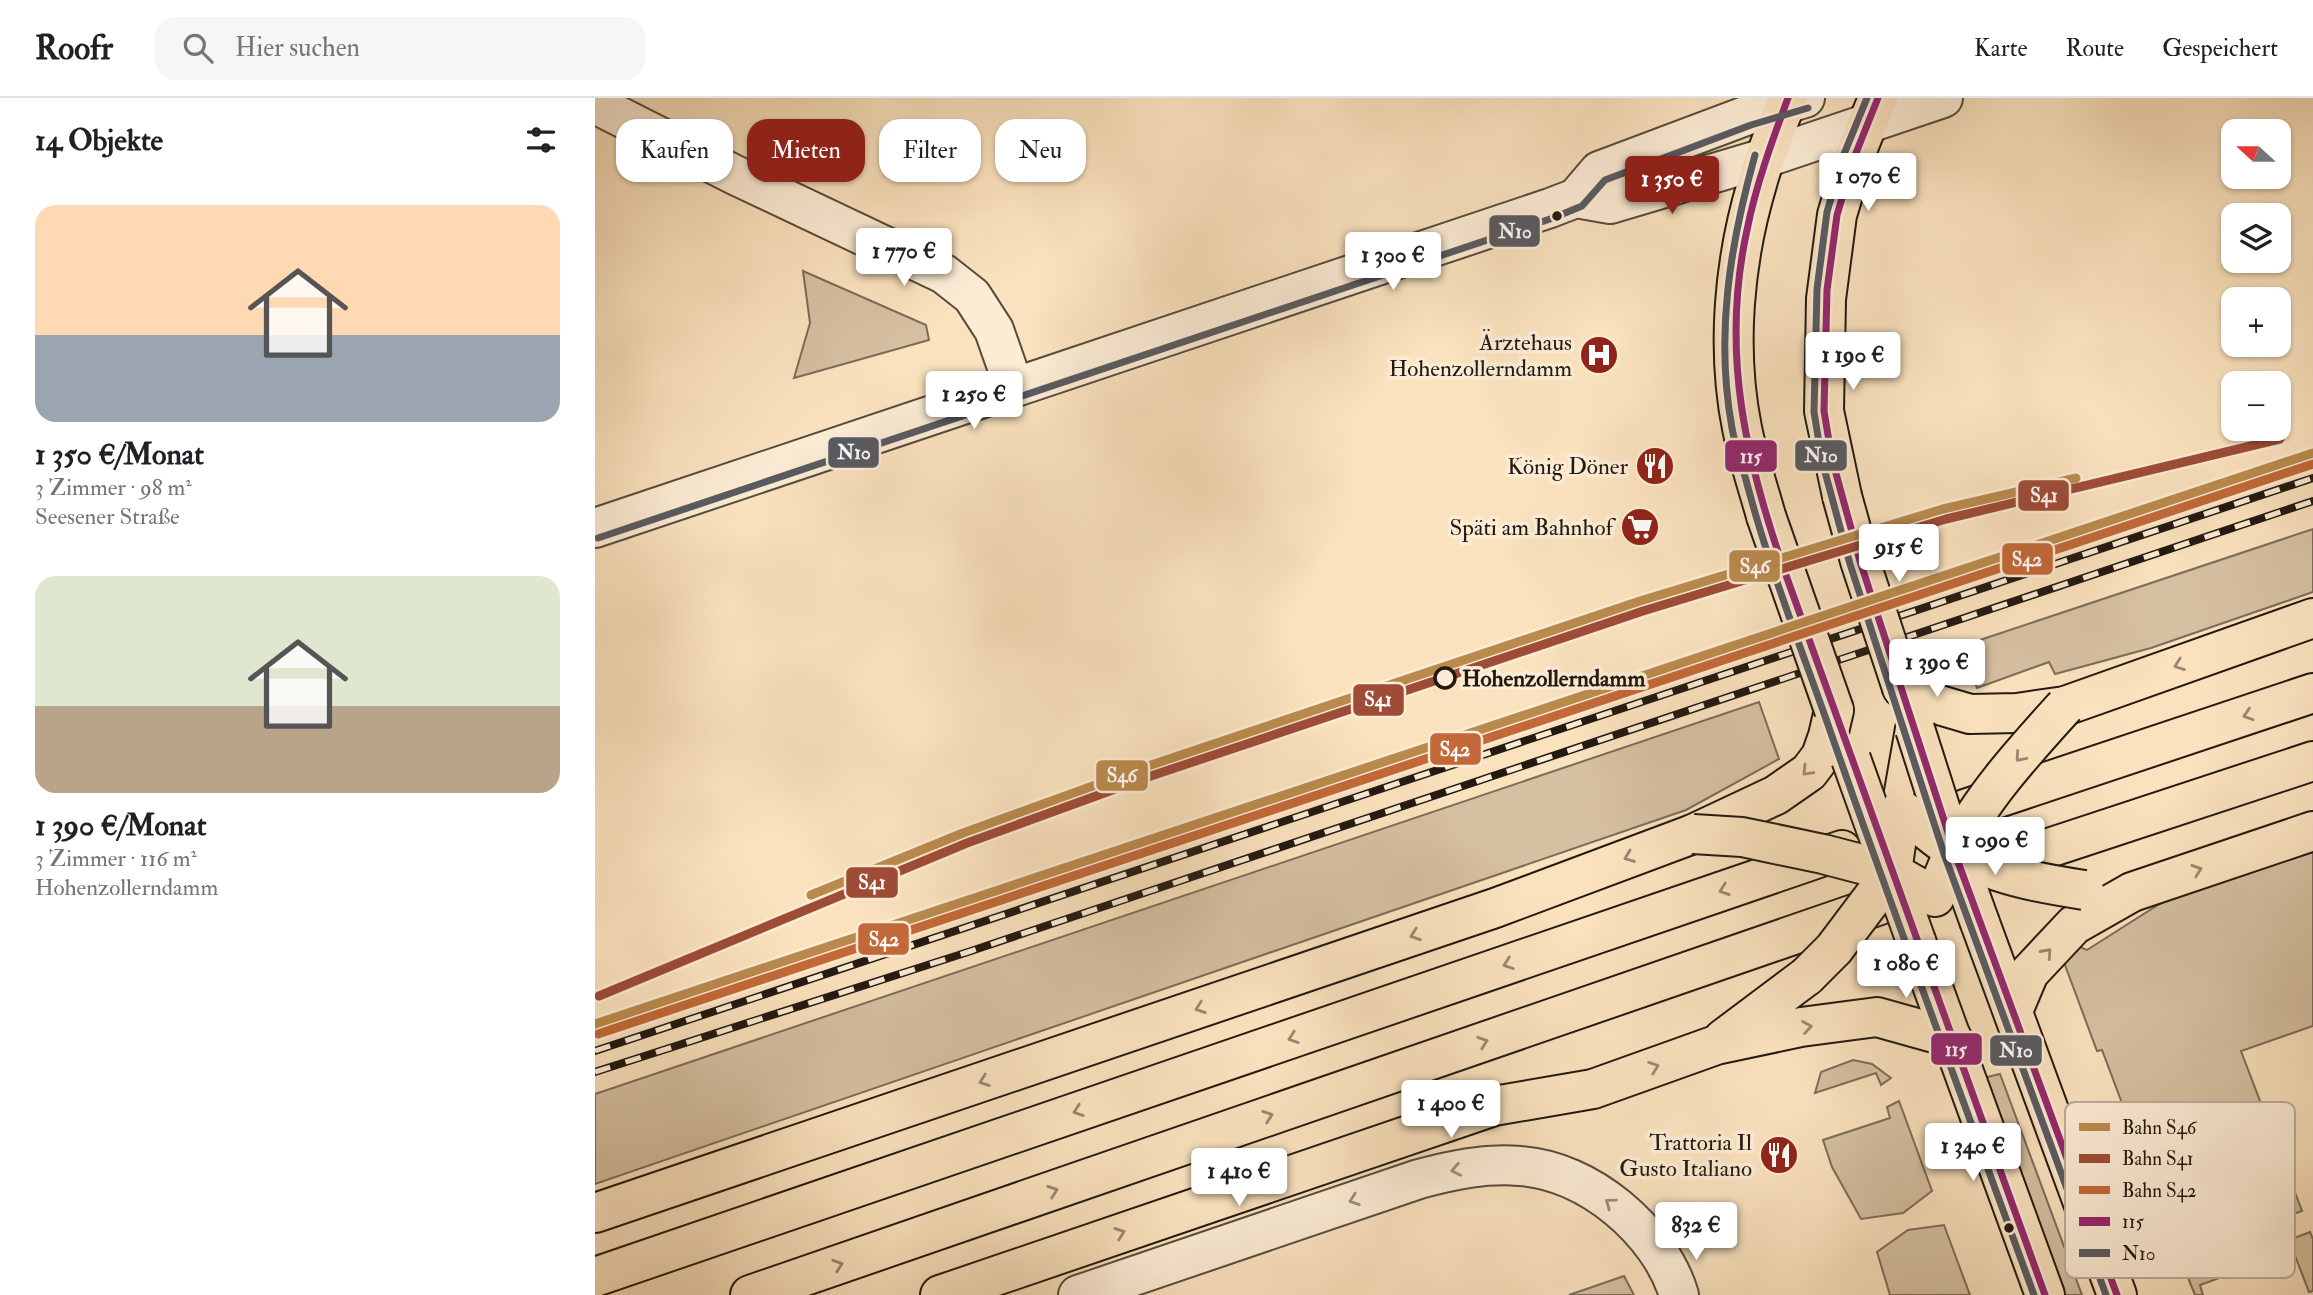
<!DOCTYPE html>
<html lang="de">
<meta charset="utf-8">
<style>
body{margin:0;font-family:"IM FELL Double Pica",serif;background:#f6f6f6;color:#202124;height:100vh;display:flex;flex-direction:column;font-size:26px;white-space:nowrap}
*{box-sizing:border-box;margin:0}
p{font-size:23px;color:#757577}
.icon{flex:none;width:38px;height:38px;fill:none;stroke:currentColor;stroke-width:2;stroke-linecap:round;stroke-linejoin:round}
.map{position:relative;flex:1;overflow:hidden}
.drawer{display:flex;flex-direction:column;background:#fff;width:595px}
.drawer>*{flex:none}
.top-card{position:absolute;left:21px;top:21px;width:665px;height:63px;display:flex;gap:14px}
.needle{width:46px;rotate:291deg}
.controls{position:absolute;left:1626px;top:21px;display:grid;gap:14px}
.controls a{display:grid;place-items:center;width:70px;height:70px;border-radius:14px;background:#fff;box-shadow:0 2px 5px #0004;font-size:35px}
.price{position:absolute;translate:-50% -60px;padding:0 16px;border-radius:7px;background:#fff;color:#222;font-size:23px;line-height:46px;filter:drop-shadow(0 2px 4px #0008)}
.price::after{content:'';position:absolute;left:50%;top:42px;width:21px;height:16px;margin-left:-10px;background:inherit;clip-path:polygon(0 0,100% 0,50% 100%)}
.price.current{background:#8f2418;color:#fff}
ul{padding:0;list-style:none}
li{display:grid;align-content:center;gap:14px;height:371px;padding:0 35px}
li span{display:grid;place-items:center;height:217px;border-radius:21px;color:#555}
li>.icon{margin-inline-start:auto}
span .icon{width:126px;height:126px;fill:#fffc;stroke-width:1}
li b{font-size:30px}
h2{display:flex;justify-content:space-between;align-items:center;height:84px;padding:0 35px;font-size:30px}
.pill{padding:0 24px;border-radius:21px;background:#fff;box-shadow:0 2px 5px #0004;font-size:24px;line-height:63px}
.pill.current{background:#8f2418;color:#fff}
header{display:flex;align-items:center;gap:42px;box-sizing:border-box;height:98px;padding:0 35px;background:#fff;border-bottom:2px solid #e0e0e0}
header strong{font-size:33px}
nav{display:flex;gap:38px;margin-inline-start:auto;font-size:24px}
.search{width:490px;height:63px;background:#f6f6f6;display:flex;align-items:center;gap:18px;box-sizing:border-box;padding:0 24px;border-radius:21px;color:#757577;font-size:26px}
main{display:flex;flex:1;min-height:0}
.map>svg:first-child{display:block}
.green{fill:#d5c0a1;stroke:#7c6c59;stroke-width:2}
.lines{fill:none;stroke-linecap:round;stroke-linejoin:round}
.minor-casing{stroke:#584b3c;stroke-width:42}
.major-casing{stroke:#221911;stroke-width:42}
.highway-casing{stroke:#221911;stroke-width:42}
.minor{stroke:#fcecd5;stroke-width:38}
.major{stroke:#fae2be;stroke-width:38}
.highway{stroke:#fae2be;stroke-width:38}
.rail-casing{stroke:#221911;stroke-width:8}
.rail{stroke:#fcecd5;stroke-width:5;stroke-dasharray:16;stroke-linecap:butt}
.major-bridge-casing{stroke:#221911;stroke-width:42;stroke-linecap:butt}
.highway-bridge-casing{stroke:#221911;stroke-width:42;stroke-linecap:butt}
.major-bridge{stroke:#fae2be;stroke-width:38}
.highway-bridge{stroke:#fae2be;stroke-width:38}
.bus-1-casing{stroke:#fcecd5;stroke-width:12}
.bus-2-casing{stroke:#fcecd5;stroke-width:12}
.bus-1{stroke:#95276e;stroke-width:7}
.bus-2{stroke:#595b62;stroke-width:7}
.rail-1-casing{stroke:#fcecd5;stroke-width:14}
.rail-2-casing{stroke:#fcecd5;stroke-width:14}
.rail-3-casing{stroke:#fcecd5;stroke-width:14}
.rail-1{stroke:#ba8a4d;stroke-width:9}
.rail-2{stroke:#9f4c37;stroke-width:9}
.rail-3{stroke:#c36939;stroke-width:9}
.oneway{stroke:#998870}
.oneway2{stroke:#9a8d7d}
.bus-dot{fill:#221911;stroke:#fcecd5;stroke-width:2.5}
.stop-dot{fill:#fcecd5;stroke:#221911;stroke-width:3.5}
.labels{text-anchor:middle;stroke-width:7;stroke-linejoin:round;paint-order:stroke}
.poi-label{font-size:23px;fill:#221911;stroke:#fcecd5;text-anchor:end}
.stop-label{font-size:23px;font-weight:bold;fill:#221911;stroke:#fcecd5;text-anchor:start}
.key{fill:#fcecd5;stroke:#bbad9a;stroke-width:2}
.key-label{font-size:19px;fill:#221911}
.line-badge{stroke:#fcecd5;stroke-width:2.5}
.badge-label{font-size:19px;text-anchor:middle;font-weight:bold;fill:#fff}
</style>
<header>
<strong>Roofr</strong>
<div class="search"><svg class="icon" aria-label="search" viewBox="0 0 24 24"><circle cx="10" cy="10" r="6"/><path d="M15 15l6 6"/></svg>Hier suchen</div>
<nav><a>Karte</a><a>Route</a><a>Gespeichert</a></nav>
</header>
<main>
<section class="drawer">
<h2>14 Objekte<svg class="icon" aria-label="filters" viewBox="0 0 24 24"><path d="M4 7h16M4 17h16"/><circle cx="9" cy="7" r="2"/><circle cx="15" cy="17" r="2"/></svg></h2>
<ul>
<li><span style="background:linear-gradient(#ffd9b3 60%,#9aa5b1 0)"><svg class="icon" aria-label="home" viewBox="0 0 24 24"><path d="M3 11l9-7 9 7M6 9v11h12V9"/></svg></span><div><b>1 350 €/Monat</b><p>3 Zimmer · 98 m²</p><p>Seesener Straße</p></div></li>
<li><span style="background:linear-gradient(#dfe7d0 60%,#b9a48a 0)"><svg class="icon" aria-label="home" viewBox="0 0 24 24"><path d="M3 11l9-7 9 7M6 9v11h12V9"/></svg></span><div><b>1 390 €/Monat</b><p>3 Zimmer · 116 m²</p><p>Hohenzollerndamm</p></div></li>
</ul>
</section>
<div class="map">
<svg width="1718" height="1197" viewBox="0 0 1718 1197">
<rect width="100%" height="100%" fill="#fae2be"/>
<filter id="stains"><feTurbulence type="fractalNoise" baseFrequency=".00286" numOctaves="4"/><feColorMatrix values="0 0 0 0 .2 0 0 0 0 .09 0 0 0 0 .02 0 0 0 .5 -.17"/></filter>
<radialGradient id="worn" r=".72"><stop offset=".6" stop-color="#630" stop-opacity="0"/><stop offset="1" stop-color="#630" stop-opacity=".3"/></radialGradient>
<path class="green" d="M 208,173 L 331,227 L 334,242 L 199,280 L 215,225 Z
M 1718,431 L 1718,494 L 1556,550 L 1460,576 L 1454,564 L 1382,590 L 1367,548 Z
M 1164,604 L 1184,661 L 1091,712 L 0,1086 L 0,996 Z
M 1718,752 L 1718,928 L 1646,953 L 1707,1113 L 1687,1120 L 1666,1065 L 1657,1055 L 1644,1050 L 1620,1054 L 1592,1079 L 1560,1093 L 1507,952 L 1502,953 L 1467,859 L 1482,848 L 1492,852 L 1574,800 Z
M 1258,962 L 1277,966 L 1296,980 L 1286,987 L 1281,975 L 1220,995 L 1226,974 Z
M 1405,976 L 1487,1197 L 1470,1197 L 1388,980 Z
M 1304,1003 L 1337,1093 L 1308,1115 L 1266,1121 L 1237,1069 L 1228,1042 L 1295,1020 L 1292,1009 Z
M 1349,1127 L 1375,1197 L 1295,1197 L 1282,1154 L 1313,1132 Z
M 1715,1134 L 1718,1141 L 1718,1193 L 1714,1194 L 1694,1142 Z
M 1659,1150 L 1665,1165 L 1605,1187 L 1608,1197 L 1600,1197 L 1591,1175 Z
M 1029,1178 L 1039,1197 L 974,1197 Z"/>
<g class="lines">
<defs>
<path id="minor" d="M 0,6 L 140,77 L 349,176 L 377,198 L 399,232 L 419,289
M 981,100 L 1015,106 L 1170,60 L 1348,0
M 0,430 L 955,110 L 981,100 L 1004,73 L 1153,17 L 1210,0
M 483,1197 L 824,1081 C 858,1072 890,1065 925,1068 C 993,1072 1065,1133 1084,1197"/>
<path id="major" d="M 1247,398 L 1229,313 L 1231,201 L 1242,117 L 1259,60 L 1283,0
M 1171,418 C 1163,389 1153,360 1147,330 C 1131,250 1139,163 1162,86 C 1170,56 1182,28 1193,0
M 1385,825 L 1522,1197
M 1321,843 L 1450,1197"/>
<path id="highway" d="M 1307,590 L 1341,606 L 1375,616 L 1422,615 L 1470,608 L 1718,520
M 1306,711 L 1320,631
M 1370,711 L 1718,595
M 1375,776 L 1718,663
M 1418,913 L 1434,875 L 1479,827 L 1537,794 L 1718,733
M 1128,941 L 1212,878
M 0,1115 L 900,810 L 1098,736 L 1181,697 L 1214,674 L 1226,658 L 1233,638 L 1239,612
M 0,1179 L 1247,752
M 155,1197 L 1285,807
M 345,1197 L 899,1008 L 998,991 L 1121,947 L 1206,929 L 1282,919 L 1357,940"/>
</defs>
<use href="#minor" class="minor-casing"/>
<use href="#major" class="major-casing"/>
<use href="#highway" class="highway-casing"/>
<use href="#minor" class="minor"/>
<use href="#major" class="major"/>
<use href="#highway" class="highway"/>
<defs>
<path id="rail" d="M 0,953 L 1718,380
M 0,974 L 373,854 L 1718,403"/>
</defs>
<use href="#rail" class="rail-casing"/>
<use href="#rail" class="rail"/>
<defs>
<path id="major-bridge" d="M 1247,398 L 1265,463 L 1307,590
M 1171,418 L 1239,612
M 1320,631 L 1359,753 L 1385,825
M 1256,661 L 1321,843"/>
<path id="highway-bridge" d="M 1306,711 C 1323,725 1340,740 1358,752 C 1396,777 1444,785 1489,792
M 1098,736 L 1147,739 L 1228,756 L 1297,774 L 1340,799 C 1346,784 1352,768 1359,754 C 1385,701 1431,651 1470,608
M 1212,878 L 1239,851 L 1297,774 L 1306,711"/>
</defs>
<use href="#major-bridge" class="major-bridge-casing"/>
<use href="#highway-bridge" class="highway-bridge-casing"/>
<use href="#major-bridge" class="major-bridge"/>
<use href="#highway-bridge" class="highway-bridge"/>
<defs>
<path id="bus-1" d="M 1193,0 C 1177,43 1161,87 1152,132 C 1125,255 1151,364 1192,480 L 1450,1197
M 1283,0 L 1259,60 L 1242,117 L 1232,192 L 1229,313 L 1237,361 L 1265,463 L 1359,753 L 1522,1197"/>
<path id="bus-2" d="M 1272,0 L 1249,56 L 1232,114 L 1222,191 L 1219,314 L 1227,363 L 1255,466 L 1349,756 L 1511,1197
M 1160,57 C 1135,147 1120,237 1137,330 C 1140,347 1146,365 1151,382 C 1172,463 1203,542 1231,621 C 1298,814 1369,1005 1439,1197
M 3,440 L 958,120 L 987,108 L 1010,82 L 1156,27 L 1213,10"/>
</defs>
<use href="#bus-1" class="bus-1-casing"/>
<use href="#bus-2" class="bus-2-casing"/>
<use href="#bus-1" class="bus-1"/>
<use href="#bus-2" class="bus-2"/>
<defs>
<path id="rail-1" d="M 216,797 L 368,735 L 553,668 L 1045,503 L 1348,411 L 1481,380
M 0,926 L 1718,355"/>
<path id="rail-2" d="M 4,898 L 372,745 L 556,678 L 1048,513 L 1351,421 L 1685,341"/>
<path id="rail-3" d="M 3,936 L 1718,366"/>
</defs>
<use href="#rail-1" class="rail-1-casing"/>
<use href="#rail-2" class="rail-2-casing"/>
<use href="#rail-3" class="rail-3-casing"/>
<use href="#rail-1" class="rail-1"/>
<use href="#rail-2" class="rail-2"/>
<use href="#rail-3" class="rail-3"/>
</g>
<defs><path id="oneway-chevron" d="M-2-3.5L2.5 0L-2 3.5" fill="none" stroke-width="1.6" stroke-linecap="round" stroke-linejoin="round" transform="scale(1.75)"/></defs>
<g class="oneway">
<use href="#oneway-chevron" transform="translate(1584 567) rotate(160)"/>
<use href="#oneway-chevron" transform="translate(1653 617) rotate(162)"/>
<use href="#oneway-chevron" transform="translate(1425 659) rotate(131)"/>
<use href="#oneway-chevron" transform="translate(1212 673) rotate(134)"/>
<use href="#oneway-chevron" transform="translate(1034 759) rotate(159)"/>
<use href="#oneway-chevron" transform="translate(1602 772) rotate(-19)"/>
<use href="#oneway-chevron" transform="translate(1129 792) rotate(161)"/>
<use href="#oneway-chevron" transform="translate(820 837) rotate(161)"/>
<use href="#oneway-chevron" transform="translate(1452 855) rotate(-48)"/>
<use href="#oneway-chevron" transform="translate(913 866) rotate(161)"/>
<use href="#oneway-chevron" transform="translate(605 910) rotate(161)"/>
<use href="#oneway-chevron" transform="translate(1212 929) rotate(-9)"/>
<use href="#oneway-chevron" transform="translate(698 940) rotate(161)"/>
<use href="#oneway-chevron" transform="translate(888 944) rotate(-19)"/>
<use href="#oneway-chevron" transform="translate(1059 969) rotate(-20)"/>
<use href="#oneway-chevron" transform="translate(389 983) rotate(161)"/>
<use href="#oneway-chevron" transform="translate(483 1013) rotate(161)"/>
<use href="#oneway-chevron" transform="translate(673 1018) rotate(-19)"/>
<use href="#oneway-chevron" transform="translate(458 1093) rotate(-19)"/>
<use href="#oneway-chevron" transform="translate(525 1135) rotate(-19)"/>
<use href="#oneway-chevron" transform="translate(243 1167) rotate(-19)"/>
</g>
<g class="oneway2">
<use href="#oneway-chevron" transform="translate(861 1072) rotate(169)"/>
<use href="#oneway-chevron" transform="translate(759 1102) rotate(161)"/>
<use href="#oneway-chevron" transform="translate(1015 1105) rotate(-144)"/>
</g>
<defs>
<symbol id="hospital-disc" viewBox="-11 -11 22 22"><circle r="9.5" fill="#8f2418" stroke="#fcecd5"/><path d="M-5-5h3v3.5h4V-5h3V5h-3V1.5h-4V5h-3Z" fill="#fff"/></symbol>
<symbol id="restaurant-disc" viewBox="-11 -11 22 22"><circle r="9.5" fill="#8f2418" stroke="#fcecd5"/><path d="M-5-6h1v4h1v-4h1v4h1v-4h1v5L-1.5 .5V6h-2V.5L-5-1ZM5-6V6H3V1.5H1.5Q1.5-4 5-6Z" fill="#fff"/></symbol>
<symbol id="supermarket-disc" viewBox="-11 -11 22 22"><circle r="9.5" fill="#8f2418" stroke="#fcecd5"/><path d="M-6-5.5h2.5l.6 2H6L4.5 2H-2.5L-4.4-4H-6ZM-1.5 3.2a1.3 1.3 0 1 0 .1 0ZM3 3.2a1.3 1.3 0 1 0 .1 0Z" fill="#fff"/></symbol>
</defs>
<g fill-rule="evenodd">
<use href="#hospital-disc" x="982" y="235" width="44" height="44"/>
<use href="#restaurant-disc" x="1038" y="346" width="44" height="44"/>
<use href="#supermarket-disc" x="1023" y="407" width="44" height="44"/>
<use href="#restaurant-disc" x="1162" y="1035" width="44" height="44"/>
</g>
<g class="bus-dot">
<circle cx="962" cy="118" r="6"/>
<circle cx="1414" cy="1130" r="6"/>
</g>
<circle class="stop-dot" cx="850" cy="580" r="10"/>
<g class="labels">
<g class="poi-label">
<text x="977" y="252">Ärztehaus<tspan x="977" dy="26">Hohenzollerndamm</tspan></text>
<text x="1033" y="376">König Döner</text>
<text x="1018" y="437">Späti am Bahnhof</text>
<text x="1157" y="1052">Trattoria Il<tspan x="1157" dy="26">Gusto Italiano</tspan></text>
</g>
<g class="stop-label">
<text x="867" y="588">Hohenzollerndamm</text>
</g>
</g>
<rect x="1470" y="1004" width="230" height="176" rx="10" class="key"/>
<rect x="1484" y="1025" width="31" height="8" fill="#ba8a4d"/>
<rect x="1484" y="1056" width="31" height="9" fill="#9f4c37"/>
<rect x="1484" y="1088" width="31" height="8" fill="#c36939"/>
<rect x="1484" y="1119" width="31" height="9" fill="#95276e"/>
<rect x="1484" y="1151" width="31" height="8" fill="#595b62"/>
<g class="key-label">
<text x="1527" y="1036">Bahn S46</text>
<text x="1527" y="1067">Bahn S41</text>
<text x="1527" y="1099">Bahn S42</text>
<text x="1527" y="1130">115</text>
<text x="1527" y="1162">N10</text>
</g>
<g class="line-badge">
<rect x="893" y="116" width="53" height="34" rx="7" fill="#595b62"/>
<rect x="232" y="338" width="53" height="33" rx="7" fill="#595b62"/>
<rect x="1199" y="341" width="54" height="33" rx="7" fill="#595b62"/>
<rect x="1129" y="341" width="54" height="34" rx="7" fill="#95276e"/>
<rect x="1422" y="381" width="53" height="33" rx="7" fill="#9f4c37"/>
<rect x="1406" y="444" width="53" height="34" rx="7" fill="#c36939"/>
<rect x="1133" y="451" width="53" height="34" rx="7" fill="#ba8a4d"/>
<rect x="757" y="585" width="53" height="34" rx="7" fill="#9f4c37"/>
<rect x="834" y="634" width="53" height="34" rx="7" fill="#c36939"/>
<rect x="500" y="661" width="54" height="33" rx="7" fill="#ba8a4d"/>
<rect x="250" y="768" width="54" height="33" rx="7" fill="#9f4c37"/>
<rect x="262" y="824" width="53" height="34" rx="7" fill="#c36939"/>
<rect x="1335" y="934" width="53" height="34" rx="7" fill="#95276e"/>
<rect x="1394" y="936" width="54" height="33" rx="7" fill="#595b62"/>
</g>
<g class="badge-label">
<text x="920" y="140">N10</text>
<text x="259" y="361">N10</text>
<text x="1226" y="364">N10</text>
<text x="1156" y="365">115</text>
<text x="1449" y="404">S41</text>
<text x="1432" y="468">S42</text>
<text x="1160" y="475">S46</text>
<text x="783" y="608">S41</text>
<text x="860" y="658">S42</text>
<text x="527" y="684">S46</text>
<text x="277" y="791">S41</text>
<text x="289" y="848">S42</text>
<text x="1361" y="958">115</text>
<text x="1421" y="959">N10</text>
</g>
<rect width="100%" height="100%" filter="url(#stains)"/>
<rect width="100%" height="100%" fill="url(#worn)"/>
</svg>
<div class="controls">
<a><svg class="needle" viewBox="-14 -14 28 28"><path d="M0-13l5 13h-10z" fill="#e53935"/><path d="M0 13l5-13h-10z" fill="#757577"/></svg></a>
<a><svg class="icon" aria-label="layers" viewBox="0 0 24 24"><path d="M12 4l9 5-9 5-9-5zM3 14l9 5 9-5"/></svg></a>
<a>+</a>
<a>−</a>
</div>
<b class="price" style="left:1273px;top:115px">1 070 €</b>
<b class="price current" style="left:1077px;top:118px">1 350 €</b>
<b class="price" style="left:309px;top:190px">1 770 €</b>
<b class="price" style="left:798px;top:194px">1 300 €</b>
<b class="price" style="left:1258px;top:294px">1 190 €</b>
<b class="price" style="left:379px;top:333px">1 250 €</b>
<b class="price" style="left:1304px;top:486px">915 €</b>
<b class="price" style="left:1342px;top:601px">1 390 €</b>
<b class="price" style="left:1400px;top:779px">1 090 €</b>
<b class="price" style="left:1311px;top:902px">1 080 €</b>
<b class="price" style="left:856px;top:1042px">1 400 €</b>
<b class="price" style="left:1378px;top:1085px">1 340 €</b>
<b class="price" style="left:644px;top:1110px">1 410 €</b>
<b class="price" style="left:1101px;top:1164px">832 €</b>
<div class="top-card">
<a class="pill">Kaufen</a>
<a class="pill current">Mieten</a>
<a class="pill">Filter</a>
<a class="pill">Neu</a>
</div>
</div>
</main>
